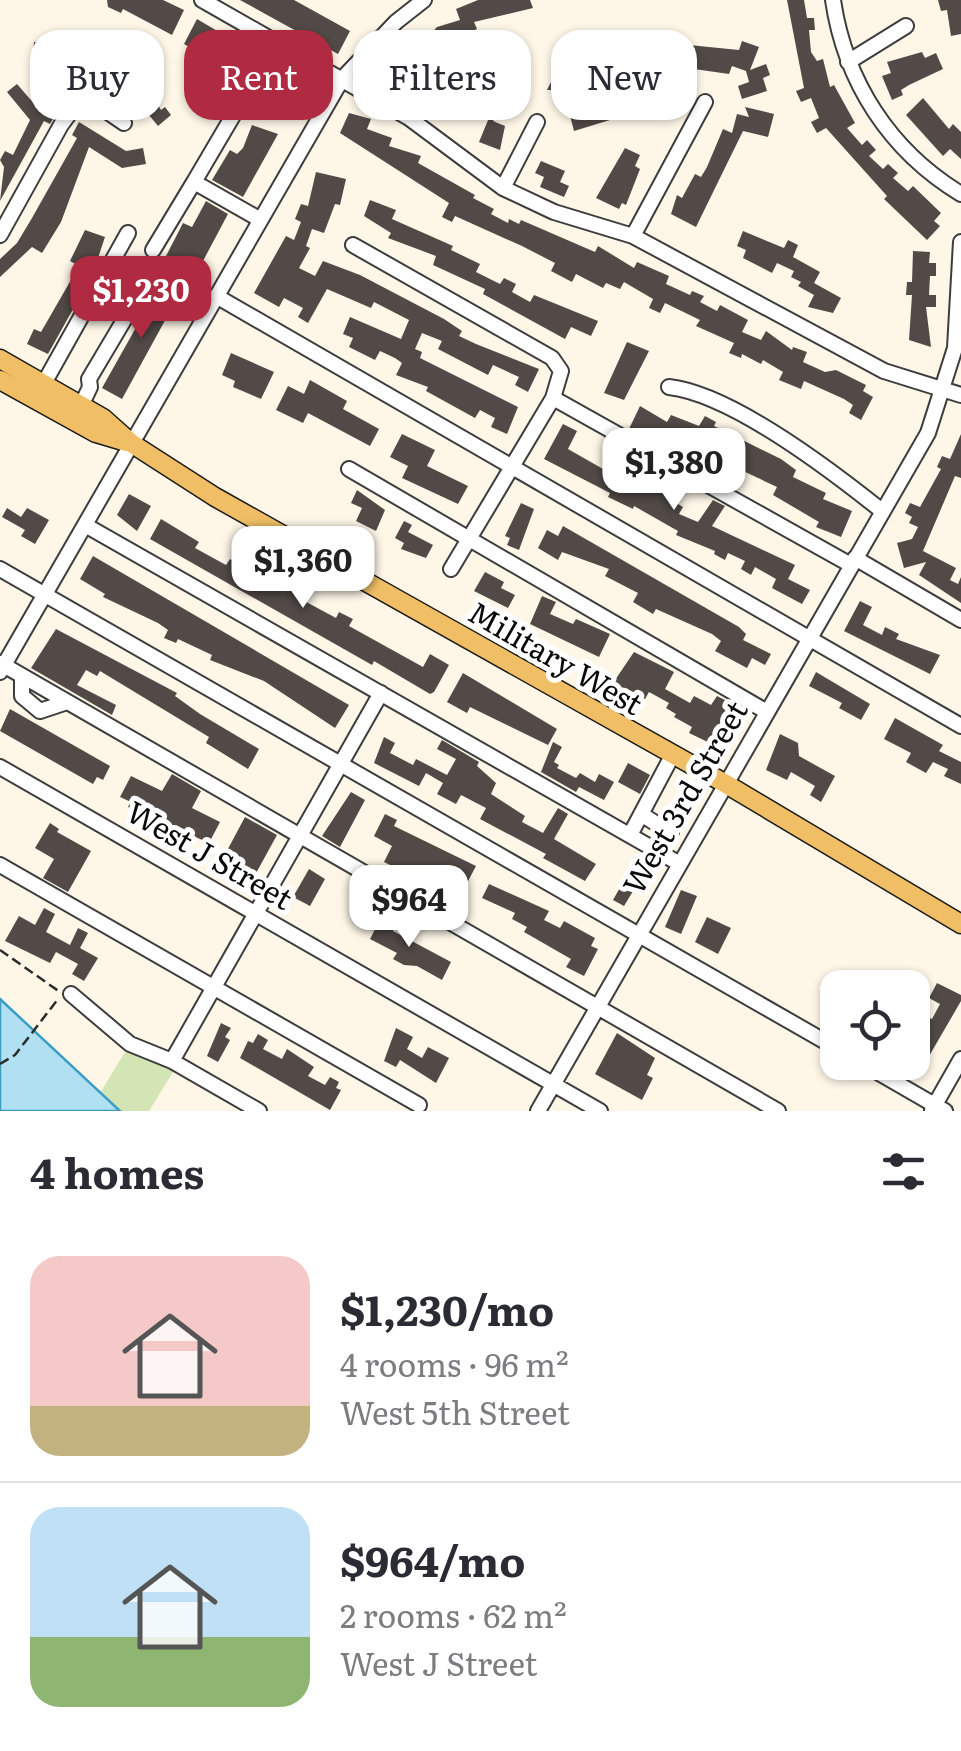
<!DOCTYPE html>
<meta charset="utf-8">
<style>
body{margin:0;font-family:Literata,serif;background:#f7f7f7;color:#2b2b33;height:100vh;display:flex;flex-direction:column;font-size:38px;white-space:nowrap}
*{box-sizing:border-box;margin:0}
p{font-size:32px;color:#7c7c81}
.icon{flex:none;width:55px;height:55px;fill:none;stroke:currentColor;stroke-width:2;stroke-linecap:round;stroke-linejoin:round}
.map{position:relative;height:1111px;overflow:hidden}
.sheet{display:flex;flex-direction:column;background:#fff;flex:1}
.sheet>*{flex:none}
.top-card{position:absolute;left:30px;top:30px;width:902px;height:90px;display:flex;gap:20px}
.buttons{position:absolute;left:820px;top:970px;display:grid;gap:20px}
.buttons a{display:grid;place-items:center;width:110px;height:110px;border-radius:20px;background:#fff;box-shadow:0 2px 8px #0004;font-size:50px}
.price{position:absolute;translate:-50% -85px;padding:0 22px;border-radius:20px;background:#fff;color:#222;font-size:32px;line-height:65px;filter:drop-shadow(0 2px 5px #0008)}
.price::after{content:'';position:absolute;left:50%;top:60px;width:30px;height:22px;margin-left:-15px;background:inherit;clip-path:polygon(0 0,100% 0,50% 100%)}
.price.on{background:#b02b41;color:#fff}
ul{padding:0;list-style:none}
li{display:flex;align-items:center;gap:30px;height:250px;padding:0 30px}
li+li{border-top:2px solid #e1e1e2}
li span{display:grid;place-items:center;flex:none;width:280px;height:200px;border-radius:30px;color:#555}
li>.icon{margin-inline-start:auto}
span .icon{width:120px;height:120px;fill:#fffc;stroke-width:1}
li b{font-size:42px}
h2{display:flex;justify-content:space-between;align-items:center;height:120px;padding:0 30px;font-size:42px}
.pill{padding:0 35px;border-radius:30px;background:#fff;box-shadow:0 2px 8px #0004;font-size:35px;line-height:90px}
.pill.on{background:#b02b41;color:#fff}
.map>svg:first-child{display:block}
.green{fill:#d3e5b5}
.water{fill:#b0e0f2;stroke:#3b9dc4;stroke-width:2.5}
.building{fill:#514a47}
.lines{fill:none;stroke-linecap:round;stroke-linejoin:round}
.minor-casing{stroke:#3d3d3d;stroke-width:18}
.major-casing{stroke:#1b1b1b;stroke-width:21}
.path{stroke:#2c2c2c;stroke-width:2.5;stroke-dasharray:10 5;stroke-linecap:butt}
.minor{stroke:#fff;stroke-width:14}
.major{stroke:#f0bf65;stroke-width:18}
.labels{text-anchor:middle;stroke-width:10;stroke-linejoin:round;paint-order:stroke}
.street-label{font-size:30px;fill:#0a0a0a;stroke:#fff}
</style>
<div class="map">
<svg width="961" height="1111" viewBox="0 0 961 1111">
<rect width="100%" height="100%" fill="#fef7e8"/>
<path class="green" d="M 130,1044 L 178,1064 L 149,1111 L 120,1111 L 100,1093 Z"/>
<path class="water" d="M 0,999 L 120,1111 L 0,1111 Z"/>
<path class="building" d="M 107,0 L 163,0 L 184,10 L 172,35 L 123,9 L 121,13 L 108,7 Z
M 240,0 L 294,0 L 350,31 L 338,54 Z
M 478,0 L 530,0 L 533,8 L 474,22 L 477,29 L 455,39 L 452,33 L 433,56 L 413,39 L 420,30 L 428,37 L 437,27 L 460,20 L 456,9 Z
M 787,0 L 804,0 L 807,18 L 814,18 L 815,30 L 809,30 L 811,52 L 817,61 L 823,59 L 830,87 L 834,85 L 855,123 L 847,128 L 862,145 L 867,140 L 876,150 L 869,156 L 883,169 L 888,164 L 898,173 L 893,178 L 908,191 L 913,186 L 941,213 L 934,221 L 940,226 L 927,240 L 884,199 L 887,196 L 826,128 L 817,133 L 811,122 L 819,118 L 811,98 L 801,102 L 796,91 L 804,88 Z
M 938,0 L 961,0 L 961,34 L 951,36 L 947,10 L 941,11 Z
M 197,19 L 241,45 L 239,49 L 254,57 L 256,53 L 305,80 L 303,86 L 311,89 L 302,109 L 184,44 Z
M 742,41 L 759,47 L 750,70 L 766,64 L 770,75 L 763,78 L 767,91 L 742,99 L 738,86 L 749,82 L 746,71 L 732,66 L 729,74 L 687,68 L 690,75 L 669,85 L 657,57 L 672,50 L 674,56 L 688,50 L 689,45 L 739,50 Z
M 34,42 L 65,45 L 67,42 L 86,52 L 82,59 L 151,92 L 161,110 L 165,107 L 171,115 L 158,126 L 144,109 L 123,95 L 56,59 L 33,56 Z
M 393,49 L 404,55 L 400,62 L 420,73 L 413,87 L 390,75 L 385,83 L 377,79 Z
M 922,52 L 925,58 L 936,53 L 943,69 L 909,85 L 901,90 L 903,95 L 892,100 L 882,76 L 891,73 L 887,62 Z
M 563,58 L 574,64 L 569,74 L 579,78 L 567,102 L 554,95 L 557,90 L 547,90 Z
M 494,79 L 518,94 L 511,105 L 506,102 L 493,121 L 505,126 L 500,150 L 479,142 L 493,108 L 480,100 Z
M 638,81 L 673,93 L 670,104 L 677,107 L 673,119 L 635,106 Z
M 17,84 L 36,106 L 38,102 L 57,112 L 50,124 L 44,121 L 0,201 L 4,167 L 0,160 L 5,151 L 13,155 L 30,120 L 7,92 Z
M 923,98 L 949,129 L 953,124 L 961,132 L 961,159 L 950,149 L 943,156 L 906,115 Z
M 593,100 L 596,112 L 606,109 L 610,120 L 574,131 L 568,108 Z
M 745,107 L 774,114 L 768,137 L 743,131 L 696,227 L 671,214 L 677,195 L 682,198 L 695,174 L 701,177 L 707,167 L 723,129 L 732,133 L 737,114 L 749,117 Z
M 349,113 L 371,119 L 367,129 L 392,138 L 389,146 L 421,156 L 418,163 L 475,195 L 473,198 L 494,209 L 491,214 L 508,223 L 509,219 L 519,224 L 521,220 L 595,252 L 598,246 L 634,268 L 637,262 L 669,276 L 666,284 L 690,295 L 692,291 L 704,296 L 700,302 L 717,311 L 720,305 L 748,320 L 742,332 L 761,340 L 766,331 L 792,350 L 793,347 L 807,352 L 803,362 L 825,372 L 836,370 L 866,385 L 863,391 L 873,397 L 861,420 L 849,413 L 853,405 L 844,399 L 804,381 L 801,389 L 779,380 L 783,372 L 763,360 L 761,364 L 742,354 L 741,358 L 729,353 L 734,343 L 696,326 L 700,320 L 665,303 L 660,313 L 649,308 L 653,299 L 624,282 L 620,289 L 606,283 L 603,288 L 576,274 L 572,282 L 551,271 L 555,263 L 522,246 L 455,216 L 452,222 L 442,217 L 449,203 L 340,133 Z
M 79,122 L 126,151 L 143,148 L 146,164 L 122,168 L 89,147 L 61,222 L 42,253 L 32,247 L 0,277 L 0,259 L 17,243 L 32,218 L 77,138 L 72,135 Z
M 252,125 L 278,134 L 243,197 L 212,180 L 230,150 L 237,154 L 243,148 Z
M 625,148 L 640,155 L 635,166 L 640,169 L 626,205 L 622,203 L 619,209 L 596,198 Z
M 541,161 L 565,171 L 560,182 L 569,186 L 564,197 L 540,187 L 544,177 L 535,173 Z
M 316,172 L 346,179 L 340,205 L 335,204 L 324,233 L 312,229 L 306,246 L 310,248 L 299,268 L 315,276 L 323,261 L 360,275 L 444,319 L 462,331 L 459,336 L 476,344 L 539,369 L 528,392 L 515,385 L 519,377 L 493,365 L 488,375 L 438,349 L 442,341 L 422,333 L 415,349 L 422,352 L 420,358 L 518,407 L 507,434 L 491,427 L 495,418 L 480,410 L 475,418 L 426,391 L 428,387 L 396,375 L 402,363 L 395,358 L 380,351 L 375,360 L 349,347 L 353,338 L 343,334 L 350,317 L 401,339 L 409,320 L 374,302 L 371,308 L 327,289 L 308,323 L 298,317 L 303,308 L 284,298 L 279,307 L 254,293 L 286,236 L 294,240 L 301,222 L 295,219 L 301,204 L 308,206 Z
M 370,200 L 396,210 L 392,219 L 453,246 L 451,250 L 480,264 L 476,272 L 500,284 L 504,278 L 516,284 L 512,292 L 530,302 L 534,295 L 598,321 L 591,336 L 571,327 L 565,339 L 483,294 L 485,289 L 433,265 L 436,256 L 388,238 L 391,233 L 364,216 Z
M 206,201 L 228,214 L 195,276 L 165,258 L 183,223 L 192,227 Z
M 85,230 L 105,237 L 98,258 L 101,259 L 48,354 L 27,344 L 34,329 L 41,332 L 79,266 L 70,261 Z
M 743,231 L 784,248 L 788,240 L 798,245 L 793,257 L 820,272 L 814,283 L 841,298 L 833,313 L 808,307 L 814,295 L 798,286 L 801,282 L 791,277 L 794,271 L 777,263 L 772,273 L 743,258 L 746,250 L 737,246 Z
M 913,251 L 930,252 L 929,263 L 936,263 L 936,276 L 930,276 L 929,295 L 936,295 L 936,307 L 926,307 L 931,347 L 909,340 L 912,295 L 906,295 L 907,282 L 912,282 Z
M 161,283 L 180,293 L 122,399 L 102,388 Z
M 627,342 L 649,351 L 624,400 L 604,393 Z
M 231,353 L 274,372 L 261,399 L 233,387 L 235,381 L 222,375 Z
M 310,380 L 347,401 L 343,409 L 379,429 L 370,446 L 308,413 L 303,423 L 276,410 L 288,386 L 304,394 Z
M 640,406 L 667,422 L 671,415 L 699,426 L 705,416 L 716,422 L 714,426 L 781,459 L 796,470 L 793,477 L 826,493 L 823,499 L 852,511 L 841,537 L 816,527 L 819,522 L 773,495 L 777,487 L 741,470 L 737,480 L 724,474 L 728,463 L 700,450 L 692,464 L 629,429 Z
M 563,424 L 577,431 L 568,449 L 617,477 L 631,454 L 642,460 L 632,482 L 655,492 L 663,472 L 675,479 L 668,498 L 683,507 L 679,514 L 698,522 L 713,500 L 725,506 L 712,526 L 795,565 L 788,579 L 810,590 L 802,604 L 772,588 L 776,579 L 755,567 L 751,575 L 741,569 L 745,561 L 728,553 L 725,560 L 714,554 L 715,551 L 676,535 L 678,531 L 634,506 L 633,509 L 608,497 L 610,493 L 544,459 Z
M 402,434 L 435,450 L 427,466 L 468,486 L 458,504 L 402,478 L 408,466 L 390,457 Z
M 961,434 L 961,478 L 955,476 L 923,551 L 956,568 L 950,580 L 958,584 L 961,577 L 961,603 L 919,575 L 926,562 L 904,568 L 897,543 L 912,539 L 918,527 L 909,523 L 912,517 L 905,513 L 910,503 L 920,507 L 941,469 L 937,467 L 942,456 L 950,459 Z
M 357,490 L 385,510 L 376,531 L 356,521 L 362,508 L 351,503 Z
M 129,494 L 151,506 L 137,531 L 117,515 Z
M 521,503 L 534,509 L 519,550 L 507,545 L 510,538 L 505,536 Z
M 7,508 L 21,517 L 27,508 L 49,520 L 35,544 L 21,536 L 25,530 L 2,517 Z
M 161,519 L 199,542 L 195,548 L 226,565 L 230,559 L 283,588 L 288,581 L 302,588 L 297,597 L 336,618 L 339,612 L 353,619 L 349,626 L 423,667 L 430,654 L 449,665 L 434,692 L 430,694 L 374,661 L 372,665 L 150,539 Z
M 404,521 L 412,525 L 408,532 L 433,545 L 426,558 L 401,549 L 404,543 L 395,538 Z
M 563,526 L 739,627 L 746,634 L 743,640 L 771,654 L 765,665 L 752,658 L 747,668 L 715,651 L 721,641 L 712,634 L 656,609 L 653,614 L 633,602 L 638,593 L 605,576 L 609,569 L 562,552 L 558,560 L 538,548 L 547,530 L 558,536 Z
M 93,556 L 349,705 L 335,728 L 264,681 L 210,660 L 212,655 L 178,639 L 176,643 L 164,638 L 168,630 L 158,623 L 103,597 L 105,594 L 80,579 Z
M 485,572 L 504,582 L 501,588 L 515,595 L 508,608 L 474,591 Z
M 542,596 L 556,602 L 550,614 L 573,624 L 576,619 L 610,634 L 599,657 L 530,624 Z
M 860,601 L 872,607 L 863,625 L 882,635 L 885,627 L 899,634 L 896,639 L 940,655 L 930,674 L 844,631 Z
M 56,629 L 177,693 L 175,696 L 200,714 L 259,749 L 248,769 L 206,743 L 209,737 L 100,671 L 97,676 L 86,670 L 77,685 L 116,705 L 112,715 L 31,668 Z
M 634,652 L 674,672 L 665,689 L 690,703 L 694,696 L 711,705 L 717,696 L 729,702 L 712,744 L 689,733 L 692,727 L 674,717 L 676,714 L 666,708 L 669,703 L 649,692 L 645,699 L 613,683 Z
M 816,672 L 870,704 L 861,720 L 839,708 L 842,703 L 809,686 Z
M 463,673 L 557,729 L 548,745 L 470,707 L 467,713 L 447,702 Z
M 10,709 L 110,766 L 103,780 L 97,777 L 93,784 L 0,731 Z
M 895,718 L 943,745 L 939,751 L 961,762 L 961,784 L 944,776 L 948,769 L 933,762 L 926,773 L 906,762 L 911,753 L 884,739 Z
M 780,734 L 798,743 L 799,756 L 835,776 L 821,802 L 810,795 L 815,786 L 791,772 L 787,780 L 766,770 Z
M 384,737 L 395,743 L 390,753 L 413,765 L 416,759 L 447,775 L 456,759 L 437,749 L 442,740 L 479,762 L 477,766 L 496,783 L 491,794 L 525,816 L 522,822 L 543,833 L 558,808 L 568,814 L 554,839 L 596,864 L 585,881 L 543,858 L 546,854 L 480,819 L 486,808 L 461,795 L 456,804 L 437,794 L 443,783 L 426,773 L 419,786 L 374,763 Z
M 553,742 L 562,747 L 554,762 L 559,765 L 557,768 L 576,778 L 580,773 L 595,782 L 599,774 L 614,782 L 604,800 L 579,787 L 576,792 L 541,772 Z
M 628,763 L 650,775 L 640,794 L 618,782 Z
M 172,774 L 201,791 L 192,808 L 220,822 L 209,843 L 128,807 L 131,802 L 120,797 L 131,776 L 162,791 Z
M 351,792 L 365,800 L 340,847 L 322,836 Z
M 385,814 L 397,820 L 394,826 L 476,866 L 467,883 L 433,865 L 420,886 L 391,872 L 394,867 L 384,862 L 392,846 L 374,836 Z
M 245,817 L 277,835 L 255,875 L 222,860 Z
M 50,823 L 59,829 L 57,832 L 91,851 L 68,892 L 43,878 L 54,859 L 35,848 Z
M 635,861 L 647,868 L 624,906 L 613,900 Z
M 309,869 L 325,879 L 310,906 L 293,897 Z
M 489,884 L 549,911 L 544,920 L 560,928 L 564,921 L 595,938 L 591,946 L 598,949 L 584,976 L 566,967 L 571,959 L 524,932 L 527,927 L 512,919 L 515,913 L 482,898 Z
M 681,890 L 697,896 L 681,934 L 665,927 Z
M 44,908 L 55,914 L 46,932 L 70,945 L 78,928 L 88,933 L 80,948 L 98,958 L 84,981 L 72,974 L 78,964 L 56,952 L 50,963 L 5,941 L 19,916 L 35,925 Z
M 382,916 L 396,924 L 393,931 L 451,962 L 442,980 L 417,966 L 404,965 L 393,959 L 397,953 L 370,939 Z
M 707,917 L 731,928 L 718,954 L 695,942 Z
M 937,983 L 961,995 L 961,1001 L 921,1070 L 912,1066 L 912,1028 L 920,1014 L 932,1019 L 940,1004 L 929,998 Z
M 221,1023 L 231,1028 L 225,1037 L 230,1040 L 218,1062 L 207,1056 Z
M 396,1028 L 413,1037 L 407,1049 L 422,1058 L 428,1047 L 449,1058 L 436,1083 L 400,1060 L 396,1067 L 384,1061 Z
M 617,1033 L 655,1058 L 647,1075 L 653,1078 L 642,1100 L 595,1074 Z
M 258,1034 L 268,1040 L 263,1049 L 282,1059 L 287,1049 L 314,1067 L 308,1076 L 325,1085 L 330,1077 L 339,1082 L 336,1088 L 341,1090 L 330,1110 L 240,1058 L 248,1041 L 253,1043 Z"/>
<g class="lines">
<defs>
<path id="minor" d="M 202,0 L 409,118 L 503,188 L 554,212 L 633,236 L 884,371 L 961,395
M 833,0 C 845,82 890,151 961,194
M 848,62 L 906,26
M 43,78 L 83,95 L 124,123
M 234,114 L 194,182 L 259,219
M 503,188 L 537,122
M 0,235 L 61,125 L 83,95
M 633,236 L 705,102
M 353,245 L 552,358 L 561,371 L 553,398 L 451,569
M 153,250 L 194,182
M 216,296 L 961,726
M 43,385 L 128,233
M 669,387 C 731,394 832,471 882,511
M 553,398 L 851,565
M 81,406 L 90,387 L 89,379 L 149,278
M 349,469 L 767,712
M 85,525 L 680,864
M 855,558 L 961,620
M 0,569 L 838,1049
M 0,663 L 778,1111
M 0,672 L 342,79 L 396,22 L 424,0
M 22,677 L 22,696 L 40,711 L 67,702
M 0,767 L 600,1111
M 641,814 L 671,833
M 630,835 L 672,756
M 0,865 L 419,1105
M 71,994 L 130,1044 L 172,1061 L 259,1111
M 172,1061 L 381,693
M 860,1062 L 945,1111
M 932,1110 L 961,1059
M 538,1111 L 928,433 L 955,348 L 961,242"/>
<path id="major" d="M 0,359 L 103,418 L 131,443 L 215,497 L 726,784 L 961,924
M 0,380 L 96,433 L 126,442"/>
</defs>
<use href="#minor" class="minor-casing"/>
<use href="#major" class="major-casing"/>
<path class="path" d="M 0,950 L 60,992
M 0,1064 L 15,1055 L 58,999"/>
<use href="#minor" class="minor"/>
<use href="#major" class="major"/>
</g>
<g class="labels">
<g class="street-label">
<text transform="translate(555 659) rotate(30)" y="10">Military West</text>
<text transform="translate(686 798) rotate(-60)" y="10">West 3rd Street</text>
<text transform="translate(209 856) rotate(30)" y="10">West J Street</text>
</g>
</g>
</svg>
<div class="buttons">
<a><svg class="icon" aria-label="locate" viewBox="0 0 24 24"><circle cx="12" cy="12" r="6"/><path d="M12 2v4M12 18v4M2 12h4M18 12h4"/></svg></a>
</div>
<b class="price on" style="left:141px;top:341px">$1,230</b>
<b class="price" style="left:674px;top:513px">$1,380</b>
<b class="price" style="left:303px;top:611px">$1,360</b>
<b class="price" style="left:409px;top:950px">$964</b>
<div class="top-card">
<a class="pill">Buy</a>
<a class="pill on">Rent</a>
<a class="pill">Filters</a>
<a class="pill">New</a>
</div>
</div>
<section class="sheet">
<h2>4 homes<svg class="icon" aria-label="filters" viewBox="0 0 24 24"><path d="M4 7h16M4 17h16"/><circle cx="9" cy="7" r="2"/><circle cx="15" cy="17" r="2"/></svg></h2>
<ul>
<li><span style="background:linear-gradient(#f6c9c9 75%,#c2b280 0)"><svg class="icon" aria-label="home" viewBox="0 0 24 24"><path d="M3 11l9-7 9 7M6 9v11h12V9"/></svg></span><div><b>$1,230/mo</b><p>4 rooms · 96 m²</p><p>West 5th Street</p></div></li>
<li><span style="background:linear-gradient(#bfe0f5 65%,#8fb573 0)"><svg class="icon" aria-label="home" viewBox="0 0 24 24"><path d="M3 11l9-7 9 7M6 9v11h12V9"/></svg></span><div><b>$964/mo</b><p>2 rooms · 62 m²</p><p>West J Street</p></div></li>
</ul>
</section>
